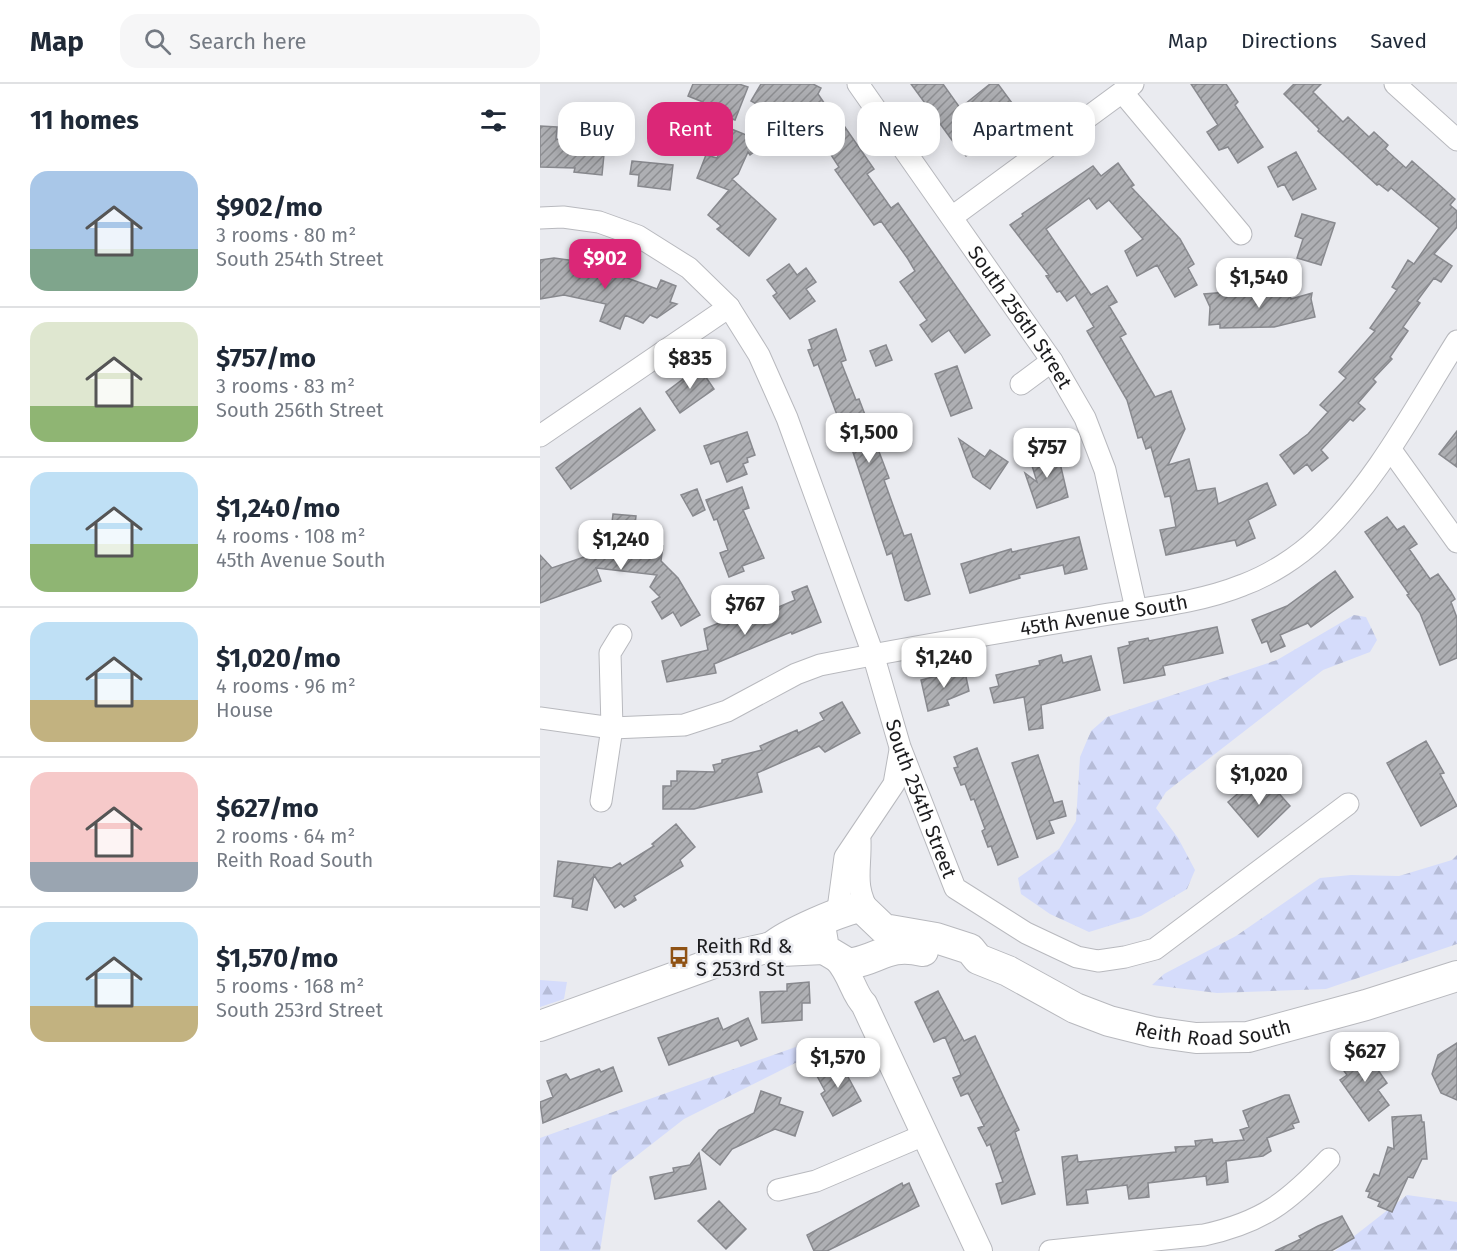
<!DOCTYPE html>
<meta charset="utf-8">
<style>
body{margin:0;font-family:"Fira Sans",sans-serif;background:#f6f6f7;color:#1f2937;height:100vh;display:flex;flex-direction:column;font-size:22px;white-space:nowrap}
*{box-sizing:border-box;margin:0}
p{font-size:20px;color:#747a83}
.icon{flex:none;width:33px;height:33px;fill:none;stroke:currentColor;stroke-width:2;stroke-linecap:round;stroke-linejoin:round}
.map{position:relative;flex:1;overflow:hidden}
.drawer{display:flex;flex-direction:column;background:#fff;width:540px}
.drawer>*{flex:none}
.top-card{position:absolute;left:18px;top:18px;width:570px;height:54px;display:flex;gap:12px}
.price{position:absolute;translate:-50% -51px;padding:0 14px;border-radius:12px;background:#fff;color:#222;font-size:20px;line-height:39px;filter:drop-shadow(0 2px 3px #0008)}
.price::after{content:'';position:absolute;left:50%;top:36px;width:18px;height:14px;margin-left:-9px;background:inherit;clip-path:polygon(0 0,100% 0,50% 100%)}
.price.selected{background:#db2777;color:#fff}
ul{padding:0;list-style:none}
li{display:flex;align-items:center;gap:18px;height:150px;padding:0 30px}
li+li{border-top:2px solid #e0e1e3}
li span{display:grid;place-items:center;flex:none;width:168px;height:120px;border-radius:18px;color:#555}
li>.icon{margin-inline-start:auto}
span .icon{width:72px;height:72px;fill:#fffc;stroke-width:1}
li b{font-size:26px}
h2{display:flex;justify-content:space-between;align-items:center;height:72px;padding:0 30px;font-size:26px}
.pill{padding:0 21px;border-radius:18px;background:#fff;box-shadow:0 3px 15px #0003;font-size:21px;line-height:54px}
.pill.selected{background:#db2777;color:#fff}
header{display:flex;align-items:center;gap:36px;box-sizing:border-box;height:84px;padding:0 30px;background:#fff;border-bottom:2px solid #e0e1e3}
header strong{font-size:28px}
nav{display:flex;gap:33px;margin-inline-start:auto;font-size:21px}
.search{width:420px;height:54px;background:#f6f6f7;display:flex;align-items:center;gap:15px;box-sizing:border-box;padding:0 21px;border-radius:18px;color:#747a83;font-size:22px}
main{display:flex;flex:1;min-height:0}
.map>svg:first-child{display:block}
.forest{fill:url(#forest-firs)}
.building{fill:url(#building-hatch);stroke:#88898e;stroke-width:1.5}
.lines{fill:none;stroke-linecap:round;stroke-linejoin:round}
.minor-casing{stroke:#b8b9be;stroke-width:23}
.tertiary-casing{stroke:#b8b9be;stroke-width:28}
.secondary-casing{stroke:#b8b9be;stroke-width:32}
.minor{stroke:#fff;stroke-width:21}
.tertiary{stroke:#fff;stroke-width:26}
.secondary{stroke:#fff;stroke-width:30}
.labels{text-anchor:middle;stroke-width:5;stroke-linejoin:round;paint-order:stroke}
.street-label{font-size:20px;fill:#1c1c1e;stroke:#eaebf0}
.poi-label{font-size:20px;fill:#1c1c1e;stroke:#eaebf0;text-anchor:start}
</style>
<header>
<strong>Map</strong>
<div class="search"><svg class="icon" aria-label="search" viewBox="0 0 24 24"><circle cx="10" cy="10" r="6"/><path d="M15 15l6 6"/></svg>Search here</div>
<nav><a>Map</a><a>Directions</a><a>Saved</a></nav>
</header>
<main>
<section class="drawer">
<h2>11 homes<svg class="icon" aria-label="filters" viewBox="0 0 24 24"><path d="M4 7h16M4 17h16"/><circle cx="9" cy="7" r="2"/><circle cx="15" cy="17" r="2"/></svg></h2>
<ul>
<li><span style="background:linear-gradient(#a9c7e8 65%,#7fa58c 0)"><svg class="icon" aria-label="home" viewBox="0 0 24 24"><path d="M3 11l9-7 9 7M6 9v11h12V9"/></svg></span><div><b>$902/mo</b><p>3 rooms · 80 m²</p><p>South 254th Street</p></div></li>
<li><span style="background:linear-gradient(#dfe7d0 70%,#8fb573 0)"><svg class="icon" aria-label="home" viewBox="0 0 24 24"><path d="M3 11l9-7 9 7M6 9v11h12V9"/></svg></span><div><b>$757/mo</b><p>3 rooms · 83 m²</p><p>South 256th Street</p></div></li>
<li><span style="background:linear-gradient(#bfe0f5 60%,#8fb573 0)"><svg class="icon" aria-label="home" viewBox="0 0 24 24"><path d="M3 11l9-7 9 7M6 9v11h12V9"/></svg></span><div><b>$1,240/mo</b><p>4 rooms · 108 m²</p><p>45th Avenue South</p></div></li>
<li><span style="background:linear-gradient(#bfe0f5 65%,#c2b280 0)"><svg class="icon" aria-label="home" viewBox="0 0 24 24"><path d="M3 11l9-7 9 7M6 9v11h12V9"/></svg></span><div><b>$1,020/mo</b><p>4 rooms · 96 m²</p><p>House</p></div></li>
<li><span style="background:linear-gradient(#f6c9c9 75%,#9aa5b1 0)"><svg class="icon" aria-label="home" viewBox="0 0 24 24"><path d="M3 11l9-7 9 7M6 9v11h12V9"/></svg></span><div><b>$627/mo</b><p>2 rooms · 64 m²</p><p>Reith Road South</p></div></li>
<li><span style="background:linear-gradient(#bfe0f5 70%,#c2b280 0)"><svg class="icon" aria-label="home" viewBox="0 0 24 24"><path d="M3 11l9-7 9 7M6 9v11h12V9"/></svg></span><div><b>$1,570/mo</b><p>5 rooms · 168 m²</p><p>South 253rd Street</p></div></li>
</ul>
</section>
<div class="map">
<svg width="917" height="1167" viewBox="0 0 917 1167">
<defs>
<pattern id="forest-firs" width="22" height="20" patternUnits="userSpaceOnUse" patternTransform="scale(1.5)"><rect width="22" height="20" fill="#d5dcfb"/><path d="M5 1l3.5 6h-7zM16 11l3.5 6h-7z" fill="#b6bcd7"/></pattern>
<pattern id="building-hatch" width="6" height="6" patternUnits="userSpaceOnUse" patternTransform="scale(1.5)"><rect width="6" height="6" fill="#aeafb3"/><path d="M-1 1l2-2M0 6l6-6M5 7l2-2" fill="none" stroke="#8d8e91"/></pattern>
</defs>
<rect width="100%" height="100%" fill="#eaebf0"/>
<path class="forest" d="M 814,531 L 826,533 L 837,556 L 830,568 L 783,586 L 626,708 L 616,724 L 638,754 L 655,786 L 647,805 L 601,832 L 549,848 L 510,830 L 481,810 L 478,794 L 519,765 L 536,737 L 540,673 L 551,647 L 567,633 L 737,576 Z
M 917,771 L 917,860 L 786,905 L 677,909 L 612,901 L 624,890 L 696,852 L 780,794 L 811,791 L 859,792 L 912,776 Z
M 0,896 L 27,898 L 24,915 L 0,923 Z
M 281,954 L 285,964 L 144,1035 L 72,1091 L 60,1167 L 0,1167 L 0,1054 Z
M 867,1111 L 917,1118 L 917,1167 L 795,1167 Z"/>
<path class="building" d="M 153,0 L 199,0 L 208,3 L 195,36 L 161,23 L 163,18 L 148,12 Z
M 221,0 L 273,0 L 281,4 L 278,10 L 295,35 L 298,33 L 334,85 L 327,90 L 351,124 L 358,119 L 450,251 L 425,269 L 409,246 L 392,258 L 380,241 L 387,236 L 360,198 L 375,187 L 368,175 L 341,137 L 334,141 L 295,86 L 299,83 L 282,57 L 266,68 L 244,36 L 211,17 Z
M 371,0 L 403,0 L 420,24 L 450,0 L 458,0 L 475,23 L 449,42 L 460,57 L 446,67 L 442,61 L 426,72 L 419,62 L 417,63 Z
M 651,0 L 686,0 L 698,18 L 695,21 L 723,63 L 698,79 L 688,63 L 679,66 L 667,48 L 678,41 Z
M 754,0 L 781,0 L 773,8 L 803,38 L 808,33 L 829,53 L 834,48 L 848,61 L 845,65 L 866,84 L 872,77 L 915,115 L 910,121 L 917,127 L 917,143 L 894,170 L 912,182 L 901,198 L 894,194 L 877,217 L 880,219 L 863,243 L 868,247 L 850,273 L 852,275 L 833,295 L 836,298 L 818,319 L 825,325 L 813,337 L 810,335 L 781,366 L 788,374 L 772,387 L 767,380 L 754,390 L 740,371 L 768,350 L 788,328 L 780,321 L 806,294 L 799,288 L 835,247 L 830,244 L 857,206 L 852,203 L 868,176 L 874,180 L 899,144 L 851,104 L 848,107 L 839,100 L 837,101 L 778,47 L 779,45 L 744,10 Z
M 0,42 L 17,43 L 16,55 L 65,60 L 62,91 L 34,88 L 35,84 L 0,83 Z
M 189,44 L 226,59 L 210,71 L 208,68 L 198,90 L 192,95 L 236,135 L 209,172 L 177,145 L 181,142 L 168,131 L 189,106 L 157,94 L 166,71 L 177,74 Z
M 756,68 L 776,105 L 753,116 L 744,100 L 738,103 L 728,83 Z
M 92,77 L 133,81 L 130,106 L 98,102 L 99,91 L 90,90 Z
M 578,79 L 594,101 L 591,103 L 640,155 L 654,180 L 648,184 L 657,201 L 635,213 L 617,181 L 597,192 L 585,167 L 603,155 L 569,116 L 557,125 L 549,114 L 506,145 L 551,211 L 567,202 L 577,218 L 569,222 L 586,250 L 580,253 L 615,313 L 631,307 L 645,345 L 628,381 L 649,375 L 657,407 L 675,404 L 678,420 L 727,399 L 736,421 L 708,436 L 715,454 L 697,462 L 695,456 L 626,471 L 620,446 L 636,443 L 630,412 L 625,413 L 611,363 L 606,365 L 602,353 L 598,354 L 587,316 L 547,247 L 554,243 L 535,211 L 527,217 L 520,207 L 517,208 L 506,192 L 509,191 L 470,141 L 483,132 L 482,130 L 553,82 L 561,92 Z
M 762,130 L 795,139 L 781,181 L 757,174 L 763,155 L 755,152 Z
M 14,174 L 64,181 L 63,185 L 117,205 L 121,196 L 136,202 L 130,218 L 137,220 L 117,234 L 110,231 L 103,239 L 85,231 L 80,245 L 60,237 L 66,220 L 24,211 L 0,215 L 0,176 Z
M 249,180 L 257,191 L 266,184 L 276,198 L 266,205 L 275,217 L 250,235 L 233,212 L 237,209 L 227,196 Z
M 747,200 L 751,215 L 772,209 L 771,215 L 775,233 L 734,243 L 680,244 L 680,240 L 669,241 L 670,223 L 664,210 L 700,207 L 700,212 Z
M 296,245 L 306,276 L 301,278 L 316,316 L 319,315 L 349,394 L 344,396 L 364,452 L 371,450 L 390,510 L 368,517 L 365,516 L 352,469 L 347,471 L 303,338 L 300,339 L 278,280 L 274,282 L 268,266 L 272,265 L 269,256 Z
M 346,261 L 352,276 L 336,282 L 330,267 Z
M 417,282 L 432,324 L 411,332 L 395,290 Z
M 159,283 L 174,305 L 140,329 L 126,308 Z
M 100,324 L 115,346 L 31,405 L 16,384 Z
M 917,347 L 917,383 L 899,370 Z
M 207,348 L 215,371 L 207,374 L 208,378 L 203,380 L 207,390 L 187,398 L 179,377 L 171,380 L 164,362 Z
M 419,355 L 445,373 L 450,366 L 468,378 L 450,405 L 433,393 Z
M 511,365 L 517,380 L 520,379 L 528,413 L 497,424 L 485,389 L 497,398 L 489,372 Z
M 202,403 L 209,424 L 203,426 L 224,474 L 202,482 L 204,487 L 189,493 L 180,469 L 188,466 L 177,435 L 174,436 L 166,416 Z
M 157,405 L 165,426 L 153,432 L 141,411 Z
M 73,430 L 96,432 L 93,458 L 123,462 L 121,477 L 138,494 L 160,531 L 141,542 L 133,528 L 122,535 L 112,518 L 120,513 L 110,503 L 117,491 L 56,484 L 61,497 L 0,519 L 0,471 L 12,484 L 53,470 L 50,463 L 70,455 Z
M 847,433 L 857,446 L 864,442 L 877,460 L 869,465 L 890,495 L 898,490 L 911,508 L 915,515 L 911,518 L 917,534 L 917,574 L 900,581 L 880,529 L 867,511 L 869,510 L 825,448 Z
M 539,453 L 547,485 L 525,490 L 523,481 L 479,491 L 480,494 L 430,509 L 421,480 L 471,465 L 472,468 Z
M 795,487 L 813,513 L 771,543 L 768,539 L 740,551 L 745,562 L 731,568 L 727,557 L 722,559 L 712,536 L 747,522 Z
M 267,502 L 281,538 L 252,550 L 251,548 L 174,580 L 176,589 L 127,598 L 122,577 L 168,566 L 164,545 L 219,523 L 222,530 L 255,516 L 252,508 Z
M 677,543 L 683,569 L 623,582 L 625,591 L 584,599 L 578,564 L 590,561 L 589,558 L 608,554 L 609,557 Z
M 521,571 L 523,579 L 551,572 L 560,606 L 501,621 L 503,644 L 489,646 L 484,613 L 454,619 L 450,604 L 459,602 L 456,591 L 500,581 L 499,577 Z
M 416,587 L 417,590 L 425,588 L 429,607 L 407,616 L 409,621 L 388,627 L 381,596 Z
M 302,618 L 320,649 L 285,668 L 279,662 L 217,689 L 222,708 L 154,725 L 123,725 L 123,702 L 131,702 L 131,697 L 137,697 L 137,687 L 175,688 L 173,681 L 182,679 L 182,676 L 222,666 L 220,662 L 257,646 L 258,649 L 284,636 L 280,629 Z
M 886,657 L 904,689 L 900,690 L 917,722 L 881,742 L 847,679 Z
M 437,664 L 478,773 L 458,781 L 451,762 L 448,763 L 442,747 L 445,745 L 434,715 L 431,716 L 425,700 L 421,701 L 414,684 L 418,683 L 414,673 Z
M 498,671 L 514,719 L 522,717 L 526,732 L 509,737 L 514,749 L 497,755 L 472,679 Z
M 716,694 L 730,709 L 735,705 L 750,722 L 718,753 L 688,718 Z
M 136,740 L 155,763 L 140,776 L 143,782 L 94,812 L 96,816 L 84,823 L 81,820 L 75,824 L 54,791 L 47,826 L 32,823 L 33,815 L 14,812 L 18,777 L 72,784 L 80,779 L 82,782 L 114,762 L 112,760 Z
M 269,898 L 270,919 L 262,919 L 262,936 L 222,939 L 220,908 L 247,907 L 247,900 Z
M 398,907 L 424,957 L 435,952 L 479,1046 L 475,1048 L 495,1110 L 462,1120 L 456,1100 L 463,1098 L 450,1060 L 447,1062 L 438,1044 L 444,1042 L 428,1009 L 421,1012 L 413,994 L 421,991 L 405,953 L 394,958 L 375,918 Z
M 178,934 L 183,946 L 208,934 L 217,955 L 201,962 L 198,956 L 129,981 L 118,954 Z
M 917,959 L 917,1016 L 901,1009 L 892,990 L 898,971 Z
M 822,964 L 827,971 L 841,973 L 838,986 L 847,999 L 838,1006 L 849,1021 L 829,1037 L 800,996 L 807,991 L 799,980 Z
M 300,978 L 321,1017 L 293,1032 L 281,1010 L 285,1007 L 276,990 Z
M 73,983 L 82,1007 L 3,1039 L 0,1018 L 13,1013 L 7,997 L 26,990 L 30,996 L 59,985 L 61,988 Z
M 221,1007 L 241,1014 L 239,1020 L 263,1028 L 255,1052 L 235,1045 L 192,1065 L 180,1081 L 162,1066 L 179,1046 L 214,1029 Z
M 745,1011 L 749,1011 L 759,1038 L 752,1040 L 754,1044 L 727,1054 L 731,1067 L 723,1072 L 686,1077 L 688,1098 L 667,1101 L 666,1092 L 608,1099 L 609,1113 L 589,1115 L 587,1101 L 546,1106 L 548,1119 L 527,1121 L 522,1073 L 537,1071 L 538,1078 L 636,1068 L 635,1063 L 656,1062 L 655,1057 L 672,1055 L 673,1059 L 704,1056 L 700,1046 L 709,1043 L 703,1027 Z
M 881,1031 L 882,1038 L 884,1038 L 887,1075 L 882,1075 L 873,1094 L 868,1093 L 852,1128 L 838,1122 L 840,1118 L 828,1113 L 830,1108 L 826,1107 L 834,1090 L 839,1092 L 848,1063 L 854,1065 L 852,1033 Z
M 159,1069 L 166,1105 L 115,1115 L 110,1093 L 134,1088 L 133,1084 L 150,1081 Z
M 362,1099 L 363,1102 L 369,1099 L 379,1122 L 287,1167 L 274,1167 L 267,1151 Z
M 179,1117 L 206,1145 L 186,1165 L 158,1137 Z
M 802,1132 L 814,1154 L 791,1167 L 735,1167 L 761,1155 L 759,1152 L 778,1142 Z"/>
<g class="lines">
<defs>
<g id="minor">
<path id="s1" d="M 318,0 L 512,277 L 545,334 L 565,386 L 596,525"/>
<path d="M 855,0 L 917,56"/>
<path d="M 583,9 L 701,150"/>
<path d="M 412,133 L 593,0"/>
<path id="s2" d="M 0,134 L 23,133 L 59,138 L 98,152 L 149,184 L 189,223 L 219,271 L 247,334 L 333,570 L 360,663 L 415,804 L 486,849 L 537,873 L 558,877 L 585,873 L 615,865 L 808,720"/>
<path d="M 481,300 L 512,277"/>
<path d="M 0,352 L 189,223"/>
<path d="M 851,366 L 917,458"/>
<path id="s3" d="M 0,634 L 72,644 L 144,641 L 187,627 L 256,590 L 280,581 C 370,563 461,548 552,533 C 602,524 656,520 703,501 C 730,491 758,473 779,453 C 837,397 874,325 917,257"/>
<path d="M 61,717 L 72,644 L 70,569 L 81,551"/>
<path d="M 320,756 C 321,787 313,801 330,830"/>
<path d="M 293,832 L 298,825 L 305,773 L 354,700 L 360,666"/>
<path d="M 238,1106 L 276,1097 L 384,1051"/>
<path d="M 510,1167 L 664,1151 C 723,1138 748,1118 789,1075"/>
</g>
<path id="tertiary" d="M 297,875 C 311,890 314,911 324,920 L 439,1167"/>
<g id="secondary">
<path d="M 281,847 L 284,865 L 309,880 C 341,875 346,859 383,867"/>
<path id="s4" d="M 232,863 C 243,852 308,822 322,824 L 344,845 L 396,854 L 430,865 L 438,875 L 468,887 L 535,924 L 569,937 L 613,948 L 656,954 L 708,953 L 826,921 L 917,892"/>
<path d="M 0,942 L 196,871 L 232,863 L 241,867 L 284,865"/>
</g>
</defs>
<use href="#minor" class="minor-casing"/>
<use href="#tertiary" class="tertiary-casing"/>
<use href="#secondary" class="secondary-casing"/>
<use href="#minor" class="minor"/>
<use href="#tertiary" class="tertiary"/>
<use href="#secondary" class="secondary"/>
</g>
<defs>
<symbol id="bus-bare" viewBox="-9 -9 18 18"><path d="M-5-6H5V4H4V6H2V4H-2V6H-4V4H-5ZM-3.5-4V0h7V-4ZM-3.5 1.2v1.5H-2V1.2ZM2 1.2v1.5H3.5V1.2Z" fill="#8f5214" stroke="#eaebf0" stroke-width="2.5" paint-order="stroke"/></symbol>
</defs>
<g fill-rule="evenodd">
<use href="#bus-bare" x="124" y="858" width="30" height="30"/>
</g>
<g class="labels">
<g class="street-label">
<text dy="7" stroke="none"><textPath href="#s1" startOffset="284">South 256th Street</textPath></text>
<text dy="7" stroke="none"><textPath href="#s3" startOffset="582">45th Avenue South</textPath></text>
<text dy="7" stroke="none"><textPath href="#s2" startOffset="746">South 254th Street</textPath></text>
<text dy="7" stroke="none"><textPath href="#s4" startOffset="482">Reith Road South</textPath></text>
</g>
<g class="poi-label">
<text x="156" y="869">Reith Rd &amp;<tspan x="156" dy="23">S 253rd St</tspan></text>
</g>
</g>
</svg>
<b class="price selected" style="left:65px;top:206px">$902</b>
<b class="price" style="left:719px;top:225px">$1,540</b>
<b class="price" style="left:150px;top:306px">$835</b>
<b class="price" style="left:329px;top:380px">$1,500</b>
<b class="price" style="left:507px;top:395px">$757</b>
<b class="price" style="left:81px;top:487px">$1,240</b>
<b class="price" style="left:205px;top:552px">$767</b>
<b class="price" style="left:404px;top:605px">$1,240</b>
<b class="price" style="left:719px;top:722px">$1,020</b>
<b class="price" style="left:825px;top:999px">$627</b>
<b class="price" style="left:298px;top:1005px">$1,570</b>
<div class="top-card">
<a class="pill">Buy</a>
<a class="pill selected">Rent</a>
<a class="pill">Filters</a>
<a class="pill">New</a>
<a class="pill">Apartment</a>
</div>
</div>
</main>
